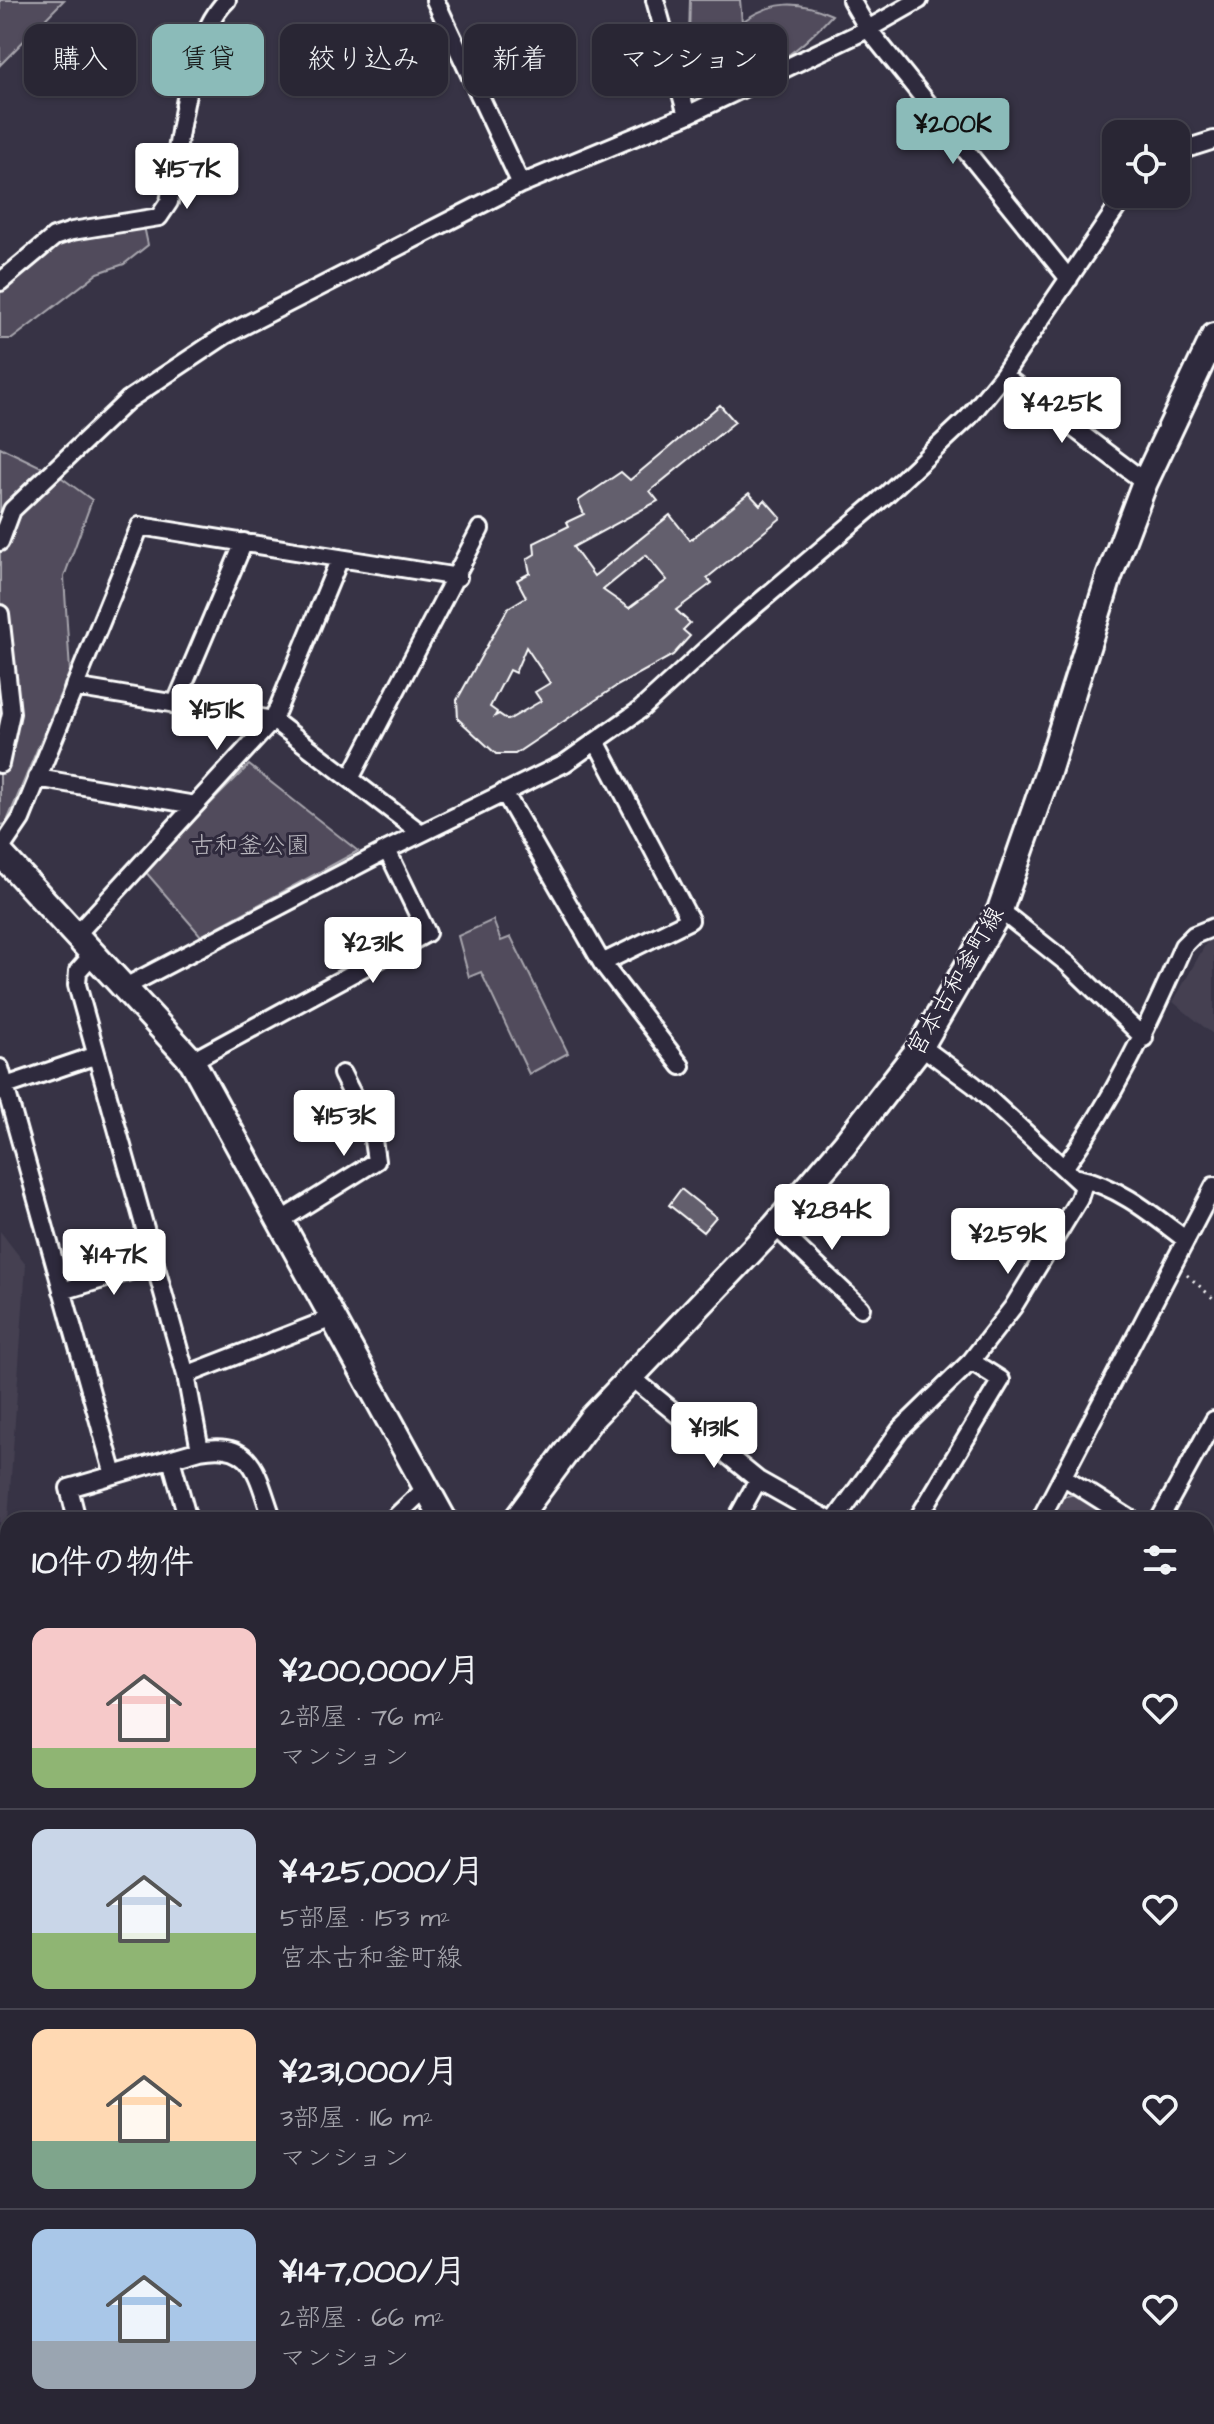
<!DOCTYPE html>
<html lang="ja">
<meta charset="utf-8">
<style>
body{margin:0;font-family:"Architects Daughter","Klee One",sans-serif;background:#312e3c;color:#f1f3f6;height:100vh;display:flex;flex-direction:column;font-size:30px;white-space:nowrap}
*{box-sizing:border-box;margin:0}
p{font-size:26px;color:#a5a5ac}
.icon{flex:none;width:44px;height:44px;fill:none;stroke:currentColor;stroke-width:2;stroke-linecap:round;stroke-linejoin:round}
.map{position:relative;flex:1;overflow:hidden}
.details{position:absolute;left:0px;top:1512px;width:1214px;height:912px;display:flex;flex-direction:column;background:#292634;border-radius:24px 24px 0 0;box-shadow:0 2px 6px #0004,0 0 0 2px #45434f}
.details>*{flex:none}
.guide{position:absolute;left:24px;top:24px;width:800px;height:72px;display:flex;gap:16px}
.fabs{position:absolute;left:1102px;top:120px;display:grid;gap:16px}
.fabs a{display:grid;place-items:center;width:88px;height:88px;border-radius:16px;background:#292634;box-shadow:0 2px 6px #0004,0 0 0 2px #45434f;font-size:40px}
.price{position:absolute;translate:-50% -68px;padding:0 18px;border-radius:8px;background:#fff;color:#222;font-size:26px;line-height:52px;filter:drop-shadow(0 2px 4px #0008)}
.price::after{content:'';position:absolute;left:50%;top:48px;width:24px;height:18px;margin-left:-12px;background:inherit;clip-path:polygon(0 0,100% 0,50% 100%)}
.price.selected{background:#8bbbb9;color:#111}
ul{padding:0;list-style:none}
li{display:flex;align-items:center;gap:24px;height:200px;padding:0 32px}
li+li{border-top:2px solid #45434f}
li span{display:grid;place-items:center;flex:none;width:224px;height:160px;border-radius:16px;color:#555}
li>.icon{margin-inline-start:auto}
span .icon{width:96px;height:96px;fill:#fffc;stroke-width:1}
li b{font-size:34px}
h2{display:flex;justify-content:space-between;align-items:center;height:96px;padding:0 32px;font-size:34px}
.chip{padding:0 28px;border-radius:16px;background:#292634;box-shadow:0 2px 6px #0004,0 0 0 2px #45434f;font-size:28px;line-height:72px}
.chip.selected{background:#8bbbb9;color:#111}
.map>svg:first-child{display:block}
.built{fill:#444051}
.green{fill:#514c5c;stroke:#a8a6ae;stroke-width:2}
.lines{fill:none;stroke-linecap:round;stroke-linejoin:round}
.stream{stroke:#adabb2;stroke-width:6}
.building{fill:#635f6d;stroke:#fff;stroke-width:2;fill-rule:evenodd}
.lane-casing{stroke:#fff;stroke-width:14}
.street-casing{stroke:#fff;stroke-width:22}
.secondary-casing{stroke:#fff;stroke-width:30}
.path{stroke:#fff;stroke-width:3;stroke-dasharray:2 6;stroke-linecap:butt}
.lane{stroke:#2f2a3d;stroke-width:8}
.street{stroke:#2f2a3d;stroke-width:16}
.secondary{stroke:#2f2a3d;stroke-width:24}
.labels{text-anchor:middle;stroke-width:6;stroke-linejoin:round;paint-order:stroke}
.park-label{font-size:24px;fill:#b9b7be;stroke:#2f2a3d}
.street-label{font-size:24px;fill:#fff;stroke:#2f2a3d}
</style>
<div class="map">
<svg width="1214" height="2424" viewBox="0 0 1214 2424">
<rect width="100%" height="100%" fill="#373345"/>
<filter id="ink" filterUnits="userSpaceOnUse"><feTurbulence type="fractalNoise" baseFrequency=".0125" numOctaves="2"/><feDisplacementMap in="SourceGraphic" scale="16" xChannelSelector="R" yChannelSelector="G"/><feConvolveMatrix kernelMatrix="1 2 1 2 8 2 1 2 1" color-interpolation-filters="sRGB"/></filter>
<g filter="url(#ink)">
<path class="built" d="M 1213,931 L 1214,931 L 1214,1035 L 1173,1002 Z
M 0,1231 L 26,1265 L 8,1520 L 8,2012 L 0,2022 Z"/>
<path class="green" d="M 0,0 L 64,0 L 0,65 Z
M 690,0 L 740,0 L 742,22 C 773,0 799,0 832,15 C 792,59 768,72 711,85 L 689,38 Z
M 144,226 L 148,245 L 124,264 L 98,273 L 12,339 L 0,339 L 0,287 L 57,240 Z
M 0,447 L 58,475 L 92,500 L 64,577 L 70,671 L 6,824 L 0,825 Z
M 249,765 L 358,851 L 201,936 L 144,870 Z
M 493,920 L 501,941 L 511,937 L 568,1053 L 529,1074 L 481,972 L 469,977 L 458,936 Z
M 1076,1494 L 1116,1520 L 1048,1520 L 1061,1497 Z
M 1206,2009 C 1214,2026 1214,2087 1206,2107 Z"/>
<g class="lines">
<path class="stream" d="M 1204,2424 L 1214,2408"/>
</g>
<path class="building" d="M 720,405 L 735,422 L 650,491 L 658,501 L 573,547 L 594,576 L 670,515 L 690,540 L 749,493 L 760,505 L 765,500 L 781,518 L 707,578 L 712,583 L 676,610 L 690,623 L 683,630 L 690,636 L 673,655 L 615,687 L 515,754 L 496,754 L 458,719 L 457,700 L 508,608 L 526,597 L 517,580 L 530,573 L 527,559 L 535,554 L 534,543 L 569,526 L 567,522 L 584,514 L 578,501 L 621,472 L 630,480 ZM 646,555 L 667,580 L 629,608 L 603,590 ZM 526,647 L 550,683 L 535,692 L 541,701 L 508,720 L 499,714 L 495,716 L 497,712 L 490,707 L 509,670 L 515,673 Z
M 681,1189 L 716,1217 L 703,1232 L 669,1205 Z"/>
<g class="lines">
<defs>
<path id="lane" d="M 179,2416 L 191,2424
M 337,2416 L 348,2424
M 129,2424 L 132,2416"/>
<path id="street" d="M 435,0 L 521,184
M 655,0 L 687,115
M 851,0 L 868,29 L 1069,279
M 1176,152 L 1214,140
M 0,282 L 54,237 L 72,231 L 159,217 L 169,202 C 179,146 187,38 227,0
M 1003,375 L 1145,482
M 0,542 L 12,510 L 128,400 L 224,336 L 521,184 L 687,115 L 868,29 L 919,0
M 0,614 L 11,713 L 0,764
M 74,687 L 273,720 L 421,833
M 175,705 L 244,542
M 596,741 L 690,920 L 602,963
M 351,777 L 480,529
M 37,778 L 195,805
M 504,792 L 602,963 L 681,1066
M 0,850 L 21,819 L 140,526 L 458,577
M 1000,910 L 1068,964 L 1144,1038
M 76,935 L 273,720 L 340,558
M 125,987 L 387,850 L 565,763 L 640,710 L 736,622 L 887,494 L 969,417 L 1003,375 L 1126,194
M 192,1061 L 427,933 L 387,850
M 0,1068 L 114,1475
M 0,1088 L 94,1056
M 1064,1168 C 1114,1098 1149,1025 1183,946 L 1194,935 L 1214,927
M 1078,1178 C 1119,1186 1153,1215 1186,1240
M 280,1221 L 376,1161 L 372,1133 L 342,1074
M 775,1226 L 861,1308
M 62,1291 L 154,1264
M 186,1375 L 335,1317
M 630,1376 L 758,1480 L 829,1520
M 200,1450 C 256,1439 257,1478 273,1520
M 171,1459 L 188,1520
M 1064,1477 L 1132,1520
M 77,1520 L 69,1488 L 200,1450 L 186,1375 L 77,985 L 78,971 L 93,954
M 392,1520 L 426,1488
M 736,1520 L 758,1480
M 835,1520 L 900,1430 L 971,1361 L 1013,1307 L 1079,1199 L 1083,1186 L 974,1085 L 921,1046
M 917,1520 L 1001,1380 L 971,1361
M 1040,1520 L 1214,1186
M 1159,1520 L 1214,1420
M 1206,1585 L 1214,1592
M 1206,1690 L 1214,1695
M 1206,1812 L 1214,1815
M 1206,1909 L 1214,1890
M 1206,2127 L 1214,2114
M 0,2138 L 8,2142
M 0,2200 L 8,2203
M 540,2416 L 545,2424
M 1168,2416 L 1180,2424
M 102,2424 L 104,2416
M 591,2424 L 594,2416
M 687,2424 L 690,2416
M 776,2424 L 780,2416
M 873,2424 L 877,2416
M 967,2424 L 971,2416
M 1067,2424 L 1070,2416"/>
<path id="secondary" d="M 0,853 L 192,1061 L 444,1520
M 516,1520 L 591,1419 L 775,1226 L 845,1144 L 921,1046 L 1000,910 L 1049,769 L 1109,577 L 1145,482 L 1214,336
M 0,2322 L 8,2313"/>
</defs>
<use href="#lane" class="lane-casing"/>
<use href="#street" class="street-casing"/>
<use href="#secondary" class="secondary-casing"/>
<path class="path" d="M 1187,1275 L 1214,1299"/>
<use href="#lane" class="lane"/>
<use href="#street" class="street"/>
<use href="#secondary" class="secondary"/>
</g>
</g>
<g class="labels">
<g class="park-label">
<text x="250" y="853">古和釜公園</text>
</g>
<g class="street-label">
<text transform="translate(955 981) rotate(-60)" y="8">宮本古和釜町線</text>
</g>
</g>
</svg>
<div class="fabs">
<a><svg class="icon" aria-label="locate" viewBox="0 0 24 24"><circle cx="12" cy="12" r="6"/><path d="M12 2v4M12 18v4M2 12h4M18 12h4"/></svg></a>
</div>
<b class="price selected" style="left:953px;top:166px">¥200K</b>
<b class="price" style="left:187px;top:211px">¥157K</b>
<b class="price" style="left:1062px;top:445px">¥425K</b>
<b class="price" style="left:217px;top:752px">¥151K</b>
<b class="price" style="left:373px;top:985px">¥231K</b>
<b class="price" style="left:344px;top:1158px">¥153K</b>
<b class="price" style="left:832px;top:1252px">¥284K</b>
<b class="price" style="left:1008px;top:1276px">¥259K</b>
<b class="price" style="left:114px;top:1297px">¥147K</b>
<b class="price" style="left:714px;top:1470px">¥131K</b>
<div class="guide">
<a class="chip">購入</a>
<a class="chip selected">賃貸</a>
<a class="chip">絞り込み</a>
<a class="chip">新着</a>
<a class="chip">マンション</a>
</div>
<section class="details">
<h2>10件の物件<svg class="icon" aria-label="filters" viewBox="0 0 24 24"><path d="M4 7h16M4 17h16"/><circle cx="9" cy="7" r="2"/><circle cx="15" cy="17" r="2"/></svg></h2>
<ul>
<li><span style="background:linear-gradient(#f6c9c9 75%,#8fb573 0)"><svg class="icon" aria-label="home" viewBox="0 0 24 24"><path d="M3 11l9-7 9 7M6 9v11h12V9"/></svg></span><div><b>¥200,000/月</b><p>2部屋 · 76 m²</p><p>マンション</p></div><svg class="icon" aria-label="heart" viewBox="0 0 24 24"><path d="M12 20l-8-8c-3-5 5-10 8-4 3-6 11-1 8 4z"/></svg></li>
<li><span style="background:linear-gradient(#c9d6e8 65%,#8fb573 0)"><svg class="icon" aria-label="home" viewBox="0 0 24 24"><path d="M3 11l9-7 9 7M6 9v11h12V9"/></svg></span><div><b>¥425,000/月</b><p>5部屋 · 153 m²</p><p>宮本古和釜町線</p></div><svg class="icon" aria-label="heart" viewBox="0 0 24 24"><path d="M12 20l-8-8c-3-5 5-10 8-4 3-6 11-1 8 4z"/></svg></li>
<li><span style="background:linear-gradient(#ffd9b3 70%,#7fa58c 0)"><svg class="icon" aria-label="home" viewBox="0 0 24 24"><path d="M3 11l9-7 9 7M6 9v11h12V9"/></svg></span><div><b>¥231,000/月</b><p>3部屋 · 116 m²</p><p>マンション</p></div><svg class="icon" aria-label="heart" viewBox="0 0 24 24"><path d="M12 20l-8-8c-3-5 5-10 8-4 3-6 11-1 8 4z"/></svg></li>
<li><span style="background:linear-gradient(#a9c7e8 70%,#9aa5b1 0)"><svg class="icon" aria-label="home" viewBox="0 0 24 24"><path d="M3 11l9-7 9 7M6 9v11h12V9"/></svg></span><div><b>¥147,000/月</b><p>2部屋 · 66 m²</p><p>マンション</p></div><svg class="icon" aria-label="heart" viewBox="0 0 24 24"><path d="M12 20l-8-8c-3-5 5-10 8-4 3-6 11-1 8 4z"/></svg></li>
</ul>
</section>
</div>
